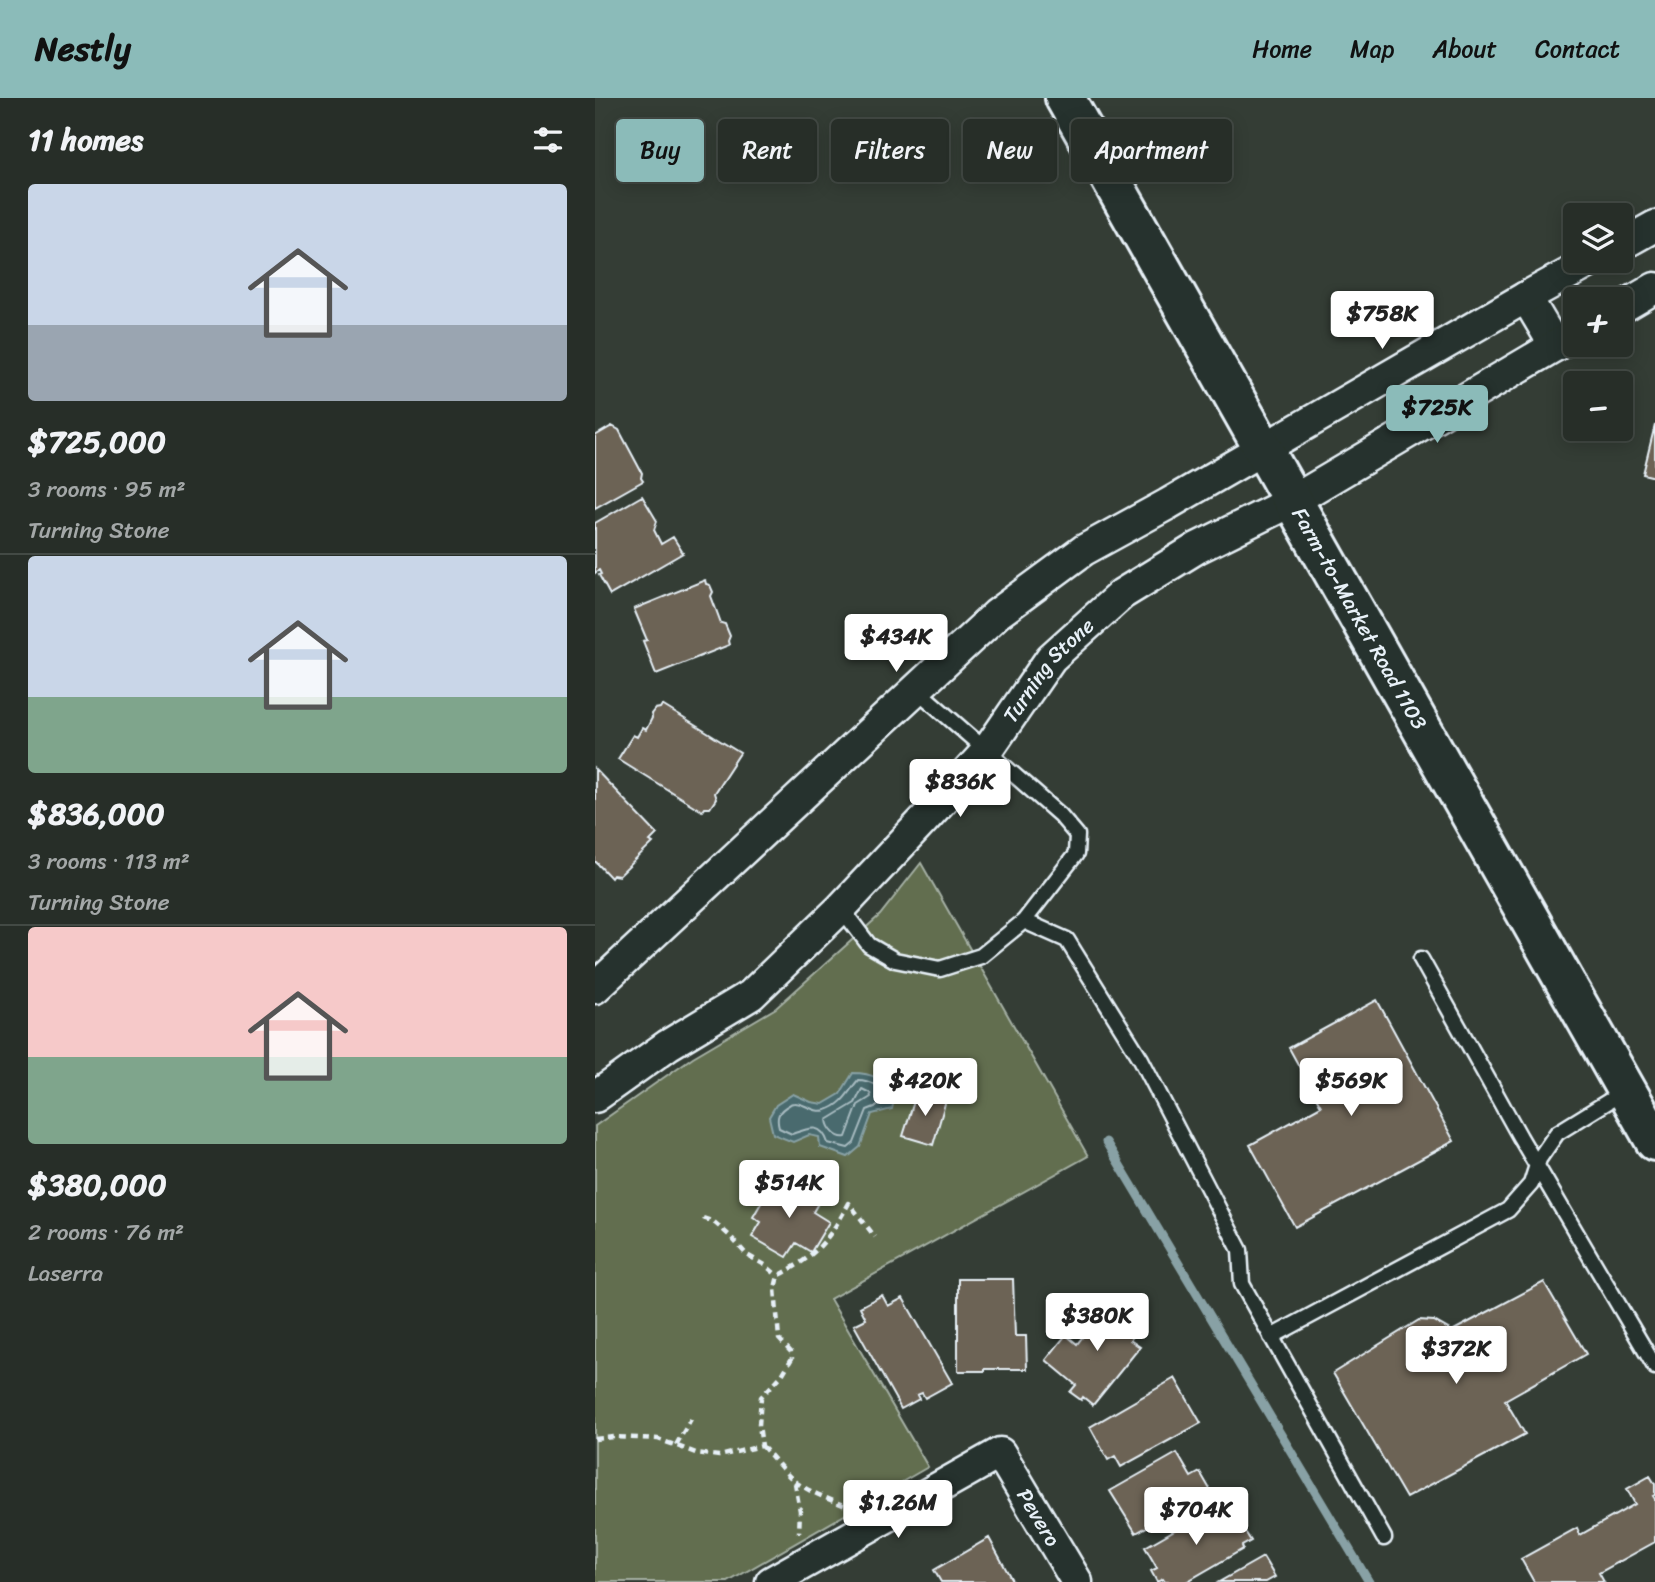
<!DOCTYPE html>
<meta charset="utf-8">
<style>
body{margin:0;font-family:Sriracha,sans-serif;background:#333a34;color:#f1f3f6;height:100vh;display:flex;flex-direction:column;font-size:26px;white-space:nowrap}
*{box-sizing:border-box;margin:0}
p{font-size:23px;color:#a4a8a8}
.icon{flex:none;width:38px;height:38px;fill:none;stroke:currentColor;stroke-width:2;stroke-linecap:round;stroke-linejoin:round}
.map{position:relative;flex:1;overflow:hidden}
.details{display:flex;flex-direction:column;background:#272e28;width:595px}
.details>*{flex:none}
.guide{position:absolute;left:21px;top:21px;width:665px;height:63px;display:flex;gap:14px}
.controls{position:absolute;left:968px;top:105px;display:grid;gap:14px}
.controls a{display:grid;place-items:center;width:70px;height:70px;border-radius:7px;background:#272e28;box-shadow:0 4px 18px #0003,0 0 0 2px #434a45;font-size:35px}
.price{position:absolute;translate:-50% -60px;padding:0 16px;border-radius:7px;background:#fff;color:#222;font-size:23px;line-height:46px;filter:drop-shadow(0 2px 4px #0008)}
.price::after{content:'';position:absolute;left:50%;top:42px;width:21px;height:16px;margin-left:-10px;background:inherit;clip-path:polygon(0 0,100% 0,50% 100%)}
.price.selected{background:#8bbbb9;color:#111}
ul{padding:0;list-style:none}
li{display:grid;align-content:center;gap:14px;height:371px;padding:0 28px}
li+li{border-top:2px solid #434a45}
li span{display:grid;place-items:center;height:217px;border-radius:7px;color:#555}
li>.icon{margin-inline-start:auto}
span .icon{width:126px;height:126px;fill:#fffc;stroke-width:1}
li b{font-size:30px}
h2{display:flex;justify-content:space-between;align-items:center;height:84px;padding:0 28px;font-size:30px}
.pill{padding:0 24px;border-radius:7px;background:#272e28;box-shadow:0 4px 18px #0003,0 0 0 2px #434a45;font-size:24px;line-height:63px}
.pill.selected{background:#8bbbb9;color:#111}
header{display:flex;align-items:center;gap:42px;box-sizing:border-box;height:98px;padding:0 35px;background:#8bbbb9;color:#111}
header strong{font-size:33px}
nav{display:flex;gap:38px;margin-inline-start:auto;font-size:24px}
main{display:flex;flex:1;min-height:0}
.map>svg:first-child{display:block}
.green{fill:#626e50;stroke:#a5b0a4;stroke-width:2}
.water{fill:#486b6e;stroke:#88a1a5;stroke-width:2}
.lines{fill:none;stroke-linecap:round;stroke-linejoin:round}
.shore{stroke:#a8bbc1;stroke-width:2}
.stream{stroke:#88a1a5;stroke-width:9}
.building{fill:#6c6355;stroke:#e8f1f8;stroke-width:2}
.service-casing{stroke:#e8f1f8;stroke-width:19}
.minor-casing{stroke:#e8f1f8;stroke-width:35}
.secondary-casing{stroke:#e8f1f8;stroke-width:44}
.path{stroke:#e8f1f8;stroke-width:4.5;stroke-dasharray:7 5;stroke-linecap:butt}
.service{stroke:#26332d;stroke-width:14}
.minor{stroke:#26332d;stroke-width:30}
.secondary{stroke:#26332d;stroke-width:38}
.labels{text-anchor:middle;stroke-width:5;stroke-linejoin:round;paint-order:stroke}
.street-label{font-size:21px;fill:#e8f1f8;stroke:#26332d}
</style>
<header>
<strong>Nestly</strong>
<nav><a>Home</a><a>Map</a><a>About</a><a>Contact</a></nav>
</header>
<main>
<section class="details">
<h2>11 homes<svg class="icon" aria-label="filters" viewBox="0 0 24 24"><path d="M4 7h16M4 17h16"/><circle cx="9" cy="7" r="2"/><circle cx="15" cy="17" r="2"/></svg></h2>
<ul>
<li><span style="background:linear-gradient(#c9d6e8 65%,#9aa5b1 0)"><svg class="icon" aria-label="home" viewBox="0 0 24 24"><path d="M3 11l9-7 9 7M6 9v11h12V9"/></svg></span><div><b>$725,000</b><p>3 rooms · 95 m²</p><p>Turning Stone</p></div></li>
<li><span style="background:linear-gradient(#c9d6e8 65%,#7fa58c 0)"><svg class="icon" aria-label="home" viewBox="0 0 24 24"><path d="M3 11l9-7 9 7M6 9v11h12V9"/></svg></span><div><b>$836,000</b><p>3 rooms · 113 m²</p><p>Turning Stone</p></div></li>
<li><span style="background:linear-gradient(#f6c9c9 60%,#7fa58c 0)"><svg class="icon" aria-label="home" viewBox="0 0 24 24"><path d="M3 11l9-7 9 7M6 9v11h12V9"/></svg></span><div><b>$380,000</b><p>2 rooms · 76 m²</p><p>Laserra</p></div></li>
</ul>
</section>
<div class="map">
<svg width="1060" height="1484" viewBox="0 0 1060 1484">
<rect width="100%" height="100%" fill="#343d35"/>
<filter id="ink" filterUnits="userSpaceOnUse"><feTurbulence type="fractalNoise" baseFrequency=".0143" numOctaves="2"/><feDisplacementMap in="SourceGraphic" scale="14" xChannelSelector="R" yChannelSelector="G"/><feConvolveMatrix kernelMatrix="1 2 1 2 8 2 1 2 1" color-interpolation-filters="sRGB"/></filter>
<g filter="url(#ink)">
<path class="green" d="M 326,765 L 493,1058 L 235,1201 L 333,1369 L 133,1484 L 0,1484 L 0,1028 L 98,959 L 181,910 L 285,817 Z"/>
<path class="water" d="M 258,975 C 277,975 290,981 300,998 L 297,1011 L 277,1016 L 265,1049 L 253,1059 L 225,1049 L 224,1039 L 214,1037 L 198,1044 L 178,1036 L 174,1019 L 181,1007 L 198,996 L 216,1004 L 228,1006 L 245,996 Z"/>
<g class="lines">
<path class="shore" d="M 263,982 C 274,982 288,989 292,1000 L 290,1005 L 272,1012 L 259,1045 L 253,1050 L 233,1045 C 226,1024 214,1030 197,1036 L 184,1030 C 181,1019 183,1013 194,1007 C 195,1006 197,1005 199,1005 C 208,1004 219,1016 231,1012 C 248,1007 253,994 263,982 Z
M 267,991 L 275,995 L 276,999 L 263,1007 L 251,1039 C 242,1041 233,1031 232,1022 L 260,1005 Z"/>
<path class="stream" d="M 511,1044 L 774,1484"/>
</g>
<path class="building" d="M 1060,327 L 1060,379 L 1048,376 Z
M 17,328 L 24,332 L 47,375 L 46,380 L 48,383 L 0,410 L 0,338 Z
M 47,398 L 62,423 L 59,432 L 66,446 L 78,439 L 88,455 L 15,497 L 4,477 L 6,476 L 4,472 L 0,475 L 0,425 Z
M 110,482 L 111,486 L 115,487 L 118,494 L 116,498 L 126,525 L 130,526 L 135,538 L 133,543 L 134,547 L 61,576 L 48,543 L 52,542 L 39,511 Z
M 67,607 L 145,655 L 119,695 L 121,701 L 115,710 L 109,710 L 107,713 L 23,661 L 38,637 L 42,639 L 47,630 L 51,632 L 57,620 L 56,616 L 60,611 L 65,610 Z
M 0,671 L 62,736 L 55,743 L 58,745 L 24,778 L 18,777 L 16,780 L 0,763 Z
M 782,902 L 859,1043 L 700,1129 L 655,1047 L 726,1008 L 694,950 Z
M 322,994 L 351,1002 L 338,1047 L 308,1038 Z
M 197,1083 L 226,1100 L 218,1114 L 234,1124 L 216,1154 L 201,1145 L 192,1159 L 157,1139 L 166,1124 L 158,1119 L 176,1088 L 189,1096 Z
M 363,1181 L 418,1181 L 420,1238 L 431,1238 L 432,1271 L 390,1271 L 390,1273 L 363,1273 Z
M 949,1184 L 991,1256 L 910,1302 L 930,1336 L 811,1400 L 738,1275 L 824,1222 L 839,1223 L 857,1233 Z
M 287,1197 L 293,1208 L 308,1200 L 357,1285 L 330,1300 L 327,1295 L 322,1297 L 324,1301 L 306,1311 L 259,1227 L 271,1221 L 265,1209 Z
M 519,1199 L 538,1214 L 529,1226 L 540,1236 L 535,1242 L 545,1249 L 498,1307 L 488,1299 L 486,1302 L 475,1294 L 481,1287 L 451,1262 L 471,1237 L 482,1246 Z
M 580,1280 L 606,1325 L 526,1369 L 520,1358 L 513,1362 L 495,1329 Z
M 582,1355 L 596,1379 L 605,1374 L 616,1393 L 541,1435 L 515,1393 Z
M 1055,1378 L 1060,1386 L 1060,1397 L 1058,1398 L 1060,1401 L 1060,1444 L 1004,1475 L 1009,1484 L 939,1484 L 926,1461 L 982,1430 L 985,1437 L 1040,1406 L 1032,1391 Z
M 623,1407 L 636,1431 L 645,1426 L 656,1443 L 647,1448 L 648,1451 L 591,1484 L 570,1484 L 568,1481 L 562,1484 L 556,1473 L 562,1470 L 550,1449 Z
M 394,1440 L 418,1484 L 346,1484 L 339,1472 Z
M 668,1459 L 680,1479 L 671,1484 L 624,1484 Z"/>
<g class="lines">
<defs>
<path id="service" d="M 246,810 L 274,847 L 300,862 L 345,871 L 386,858 L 429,823 L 481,756 L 482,737 L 465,717 L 321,591
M 429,823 L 472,842 L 546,961 L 645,1152 L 647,1186 L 789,1440
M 826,861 L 925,1039 L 1060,1269
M 676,1239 L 913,1112 L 936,1086 L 944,1061 L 962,1035 L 1030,993"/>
<g id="minor">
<path d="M 1026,147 L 1060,128"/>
<path d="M 931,199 L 960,248"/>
<path d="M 1026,210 L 1060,190"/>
<path d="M 0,890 L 402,516 L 489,452 L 573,406 L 931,199 L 997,163"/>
<path id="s1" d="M 0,999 L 73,947 L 156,897 L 246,810 L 327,724 L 392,653 L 456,560 L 527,496 L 602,450 L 699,402 L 980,236"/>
<path id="s2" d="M 176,1484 L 405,1355 L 482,1484"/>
</g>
<g id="secondary">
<path id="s3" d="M 470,0 L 1060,1043"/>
</g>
</defs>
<use href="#service" class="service-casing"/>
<use href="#minor" class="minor-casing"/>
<use href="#secondary" class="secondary-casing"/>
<path class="path" d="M 108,1120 L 119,1124 L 135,1138 L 152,1157 L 170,1167 L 183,1178
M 0,1341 L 20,1339 L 63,1341 L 101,1355 L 124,1358 L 167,1348 L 164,1327 L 166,1299 L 187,1277 L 197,1260 L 196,1254 L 184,1241 L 180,1190 L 183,1178 C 221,1158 233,1143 254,1105 L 280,1139
M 81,1347 L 96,1321
M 167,1348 C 178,1359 191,1377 202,1385 C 217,1395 236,1402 253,1409
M 200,1385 L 205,1413 L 204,1435"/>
<use href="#service" class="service"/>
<use href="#minor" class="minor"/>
<use href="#secondary" class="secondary"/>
</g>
</g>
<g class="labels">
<g class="street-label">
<text dy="7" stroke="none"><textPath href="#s3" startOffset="598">Farm-to-Market Road 1103</textPath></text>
<text dy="7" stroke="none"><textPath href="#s1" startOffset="628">Turning Stone</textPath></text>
<text dy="7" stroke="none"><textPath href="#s2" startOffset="338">Pevero</textPath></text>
</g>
</g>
</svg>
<div class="controls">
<a><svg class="icon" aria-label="layers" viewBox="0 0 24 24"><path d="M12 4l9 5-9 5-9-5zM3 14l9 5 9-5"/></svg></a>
<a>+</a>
<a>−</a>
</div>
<b class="price" style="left:787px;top:253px">$758K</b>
<b class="price selected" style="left:842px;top:347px">$725K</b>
<b class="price" style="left:301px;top:576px">$434K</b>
<b class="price" style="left:365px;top:721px">$836K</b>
<b class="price" style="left:330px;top:1020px">$420K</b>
<b class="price" style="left:756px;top:1020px">$569K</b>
<b class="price" style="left:194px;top:1122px">$514K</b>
<b class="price" style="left:502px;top:1255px">$380K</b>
<b class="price" style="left:861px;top:1288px">$372K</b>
<b class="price" style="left:303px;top:1442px">$1.26M</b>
<b class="price" style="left:601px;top:1449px">$704K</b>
<div class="guide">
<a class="pill selected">Buy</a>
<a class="pill">Rent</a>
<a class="pill">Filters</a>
<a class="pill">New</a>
<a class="pill">Apartment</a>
</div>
</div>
</main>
